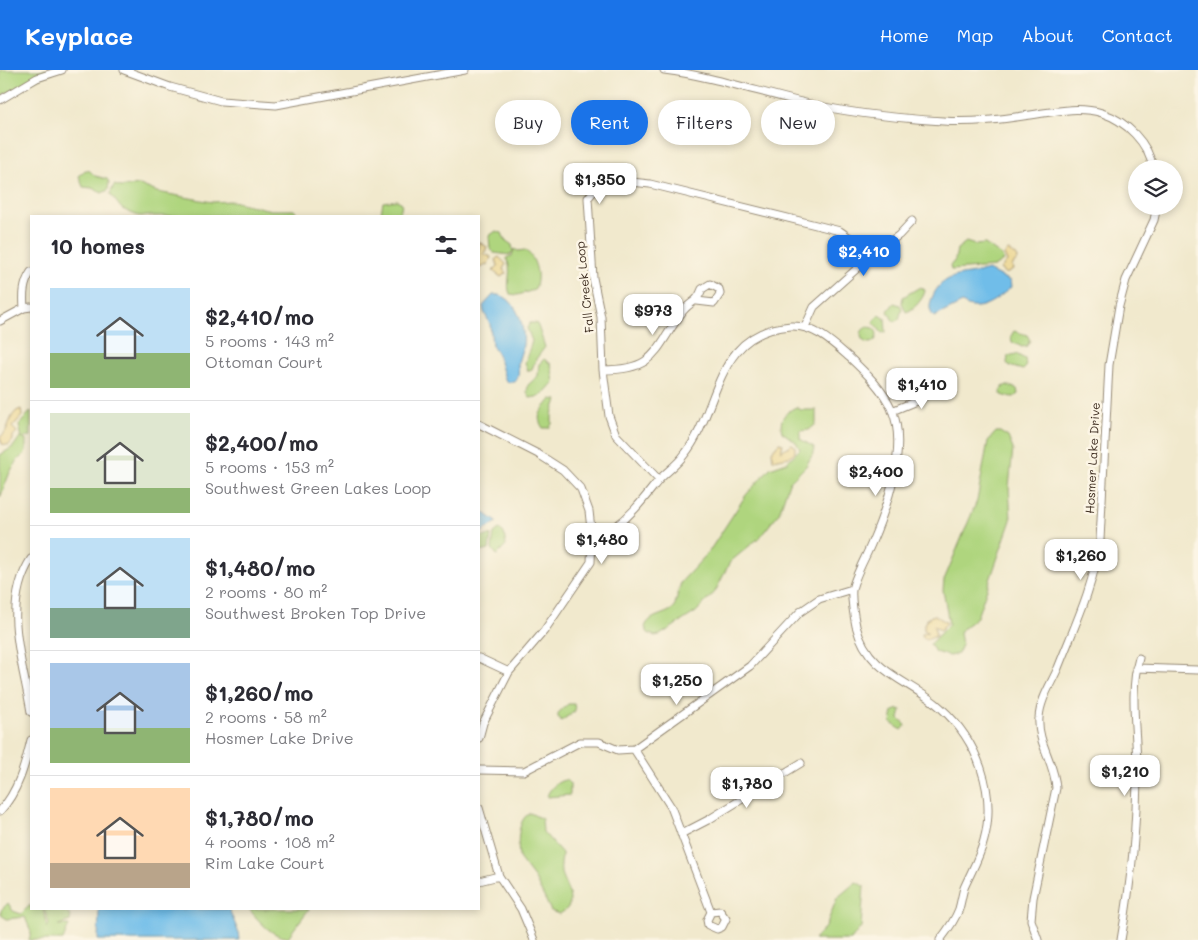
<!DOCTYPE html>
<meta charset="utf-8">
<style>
body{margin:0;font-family:Mali,sans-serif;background:#f7f7f7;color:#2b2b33;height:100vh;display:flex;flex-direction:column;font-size:19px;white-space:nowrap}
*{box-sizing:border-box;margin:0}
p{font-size:16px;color:#7c7c81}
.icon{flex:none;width:28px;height:28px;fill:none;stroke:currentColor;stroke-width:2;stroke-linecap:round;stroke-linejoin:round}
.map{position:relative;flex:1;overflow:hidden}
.panel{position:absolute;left:30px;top:145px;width:450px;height:695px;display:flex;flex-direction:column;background:#fff;border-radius:0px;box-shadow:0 2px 8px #0003}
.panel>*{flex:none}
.guide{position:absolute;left:495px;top:30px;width:475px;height:45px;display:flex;gap:10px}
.buttons{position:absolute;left:1128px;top:90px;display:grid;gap:10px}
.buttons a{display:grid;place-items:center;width:55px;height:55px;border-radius:50%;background:#fff;box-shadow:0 2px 8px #0003;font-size:25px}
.price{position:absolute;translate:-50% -42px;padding:0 11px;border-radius:10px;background:#fff;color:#222;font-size:16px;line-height:32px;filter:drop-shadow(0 1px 2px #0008)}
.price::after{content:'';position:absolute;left:50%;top:30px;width:15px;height:11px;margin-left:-8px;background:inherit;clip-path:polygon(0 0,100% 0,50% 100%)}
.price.active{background:#1a73e8;color:#fff}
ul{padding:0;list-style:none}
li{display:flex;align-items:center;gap:15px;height:125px;padding:0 20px}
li+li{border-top:1px solid #e1e1e2}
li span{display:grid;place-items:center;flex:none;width:140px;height:100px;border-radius:0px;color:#555}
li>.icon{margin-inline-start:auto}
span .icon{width:60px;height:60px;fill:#fffc;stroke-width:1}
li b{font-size:21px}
h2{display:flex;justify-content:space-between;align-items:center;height:60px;padding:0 20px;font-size:21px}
.pill{padding:0 18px;border-radius:22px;background:#fff;box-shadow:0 2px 8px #0003;font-size:18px;line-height:45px}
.pill.active{background:#1a73e8;color:#fff}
header{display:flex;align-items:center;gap:30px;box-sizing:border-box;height:70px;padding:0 25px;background:#1a73e8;color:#fff}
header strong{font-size:24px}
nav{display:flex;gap:28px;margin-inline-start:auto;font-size:18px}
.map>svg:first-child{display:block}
.green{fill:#afd57e;stroke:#75804e}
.sand{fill:#eeda9e;stroke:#94825e}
.water{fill:#6fbde9;stroke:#557484}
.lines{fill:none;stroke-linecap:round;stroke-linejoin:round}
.minor-casing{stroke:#968a76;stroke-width:9}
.minor{stroke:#fff;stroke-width:7}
.labels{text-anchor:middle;stroke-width:5;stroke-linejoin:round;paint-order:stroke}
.street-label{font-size:12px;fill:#3b2a1e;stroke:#fcf5e5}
</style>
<header>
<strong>Keyplace</strong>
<nav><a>Home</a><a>Map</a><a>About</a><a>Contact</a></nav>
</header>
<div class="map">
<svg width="1198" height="870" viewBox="0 0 1198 870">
<rect width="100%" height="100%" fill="#fcf5e5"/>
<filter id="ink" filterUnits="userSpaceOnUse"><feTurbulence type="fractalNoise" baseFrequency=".02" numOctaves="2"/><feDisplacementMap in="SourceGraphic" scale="10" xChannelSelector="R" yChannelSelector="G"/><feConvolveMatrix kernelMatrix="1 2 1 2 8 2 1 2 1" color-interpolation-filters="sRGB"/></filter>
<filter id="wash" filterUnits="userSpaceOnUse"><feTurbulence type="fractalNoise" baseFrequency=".0096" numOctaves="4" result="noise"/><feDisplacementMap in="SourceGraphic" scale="20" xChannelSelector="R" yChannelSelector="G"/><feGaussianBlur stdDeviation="1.12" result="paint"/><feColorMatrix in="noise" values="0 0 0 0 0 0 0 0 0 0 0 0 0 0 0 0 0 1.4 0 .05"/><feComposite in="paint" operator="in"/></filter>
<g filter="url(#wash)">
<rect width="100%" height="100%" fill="#f1e9cd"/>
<path class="green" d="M 0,0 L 57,0 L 0,26 Z
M 85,100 L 90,101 L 95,106 L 107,109 L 109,112 L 108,120 L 102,123 L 92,118 L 83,117 L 79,106 Z
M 114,115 L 121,117 L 140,115 L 157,122 L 212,132 L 232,131 L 271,140 L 294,140 L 300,146 L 138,146 L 122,139 L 110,124 Z
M 397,130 L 402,133 L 400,144 L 386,145 L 381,143 L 383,132 Z
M 496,161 L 502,163 L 505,170 L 512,175 L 513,181 L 510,185 L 494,183 L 490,179 L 489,166 Z
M 966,172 L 975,175 L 985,174 L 1002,186 L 1003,191 L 994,197 L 951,200 L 950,196 L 955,190 L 957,179 Z
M 514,179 L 518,181 L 525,180 C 536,187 541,209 534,220 L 518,225 L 510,224 C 505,213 514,200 506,188 L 512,186 Z
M 920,217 L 925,220 C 925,227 913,241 906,242 L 902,233 L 903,227 Z
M 894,233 L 900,235 L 902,239 L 899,249 L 895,252 L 892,249 L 888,241 Z
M 879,245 L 885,248 L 886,262 L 882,263 L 873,252 Z
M 530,253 L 536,253 L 538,256 L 545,277 L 536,289 L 532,299 L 528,301 L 525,293 L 532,271 L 527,258 Z
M861 265a8 8 0 1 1 16 0a8 8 0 1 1-16 0Z
M 1014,261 L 1027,265 L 1030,270 L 1027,276 L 1022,277 L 1012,272 L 1011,266 Z
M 1016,284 L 1025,289 L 1026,297 L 1023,300 L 1009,296 L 1007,293 L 1008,286 Z
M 544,289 L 551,294 L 554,312 L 541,326 L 530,328 L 527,322 L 528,315 L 538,306 L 539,294 Z
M 1007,315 L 1017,319 L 1018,324 L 1014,327 L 1004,326 L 1000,323 L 1003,317 Z
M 551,329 L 557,330 L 552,344 L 552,354 L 549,358 L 543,358 C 534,345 543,340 551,329 Z
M 796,337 L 801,340 L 816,340 L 816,354 L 809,360 L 800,361 L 800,369 L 814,377 L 815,380 L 806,396 L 789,413 L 779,443 L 760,467 L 730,492 L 715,522 L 696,542 L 660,565 L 655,566 L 648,563 L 645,557 C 649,545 664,546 674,538 L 681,512 L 708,483 L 746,425 L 770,398 L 787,392 L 800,379 L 796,372 L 782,362 C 779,349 784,343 796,337 Z
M 31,341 L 31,366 L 23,368 L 26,370 L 26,382 L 17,391 L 10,402 L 0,428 L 0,385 L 13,377 L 20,367 L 22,368 L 19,355 Z
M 996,362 L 1000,362 L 1008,367 L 1013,379 L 1009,417 L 1011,450 L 977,547 L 962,559 L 960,563 L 962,575 L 958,584 L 949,586 L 935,582 L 930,574 L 949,554 L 943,520 L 944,510 L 977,431 L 988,371 Z
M 499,459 L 504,463 L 506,476 L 497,485 L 492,479 L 494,463 Z
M 491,465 L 489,480 L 479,482 L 479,468 Z
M 568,634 L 574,634 L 575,641 L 561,651 L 558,647 L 558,643 Z
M 899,639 L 901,640 L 899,649 L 906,655 L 902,660 L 891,653 L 893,641 Z
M 566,710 L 570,714 L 570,725 L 547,727 C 548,720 558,710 566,710 Z
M 530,743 L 542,749 L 543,762 L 562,783 C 562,789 560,797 561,803 C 565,817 580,835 559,844 L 551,841 L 535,809 L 519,788 C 518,776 516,750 530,743 Z
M 856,812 L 864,816 L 861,857 L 851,870 L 814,870 L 826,856 L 837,828 Z
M 8,833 L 13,841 L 21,844 L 30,835 L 31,839 L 43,839 L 47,858 L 49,853 L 44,839 C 55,839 63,839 71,846 L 70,851 L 58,855 L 69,855 L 63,870 L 29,870 L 31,862 L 25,847 L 7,849 L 1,845 L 1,840 Z
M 249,839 L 309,839 L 288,867 C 273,868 258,850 249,839 Z"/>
<path class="sand" d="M 479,172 L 487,177 L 484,184 L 491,187 L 488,194 L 479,199 Z
M 1008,181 L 1016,185 L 1017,190 L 1012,196 L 1013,200 L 1006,204 L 1000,199 L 1007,192 L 1004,185 Z
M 499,187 L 506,194 L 503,199 L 506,203 L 501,207 L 493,201 L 498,196 L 496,189 Z
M 21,339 L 22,346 L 12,357 L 17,362 L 13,366 L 13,370 L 9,375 L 2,374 L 0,367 C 10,362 8,342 21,339 Z
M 779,373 L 783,374 L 781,381 L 792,374 L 795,376 L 795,382 L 789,387 L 773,390 L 772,381 Z
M 935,545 L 947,553 L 940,560 L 934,556 L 936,566 L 926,570 L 921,566 L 924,562 L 928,563 L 924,560 L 924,554 L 929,547 Z"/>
<path class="water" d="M 988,200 L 1010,211 L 1011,217 C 999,228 979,245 962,233 L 934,247 C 929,241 929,235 932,228 C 943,201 965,207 988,200 Z
M 493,225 C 515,222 526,257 523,275 C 522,281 519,287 518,294 C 518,301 520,306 515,312 L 508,312 L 505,309 L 498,285 L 492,275 L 490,254 L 484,242 L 483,236 Z
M 479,439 L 497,452 L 481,463 L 479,463 Z
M 99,839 L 229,839 L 238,861 L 239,870 L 98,870 Z"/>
</g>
<g filter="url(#ink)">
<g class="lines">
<defs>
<path id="minor" d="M 124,0 L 170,17 L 221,31 L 276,35 L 465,0
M 664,0 C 710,6 752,20 797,31 C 845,43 894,48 943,51 C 969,53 997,50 1023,46 C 1049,43 1075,35 1102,43 C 1126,51 1149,73 1153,99
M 0,30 L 37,8 L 62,0
M 24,238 C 23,225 23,214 31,202
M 0,251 L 24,238 L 31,237
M 805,257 L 814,237 L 871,186 L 899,165 L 912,151
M 603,300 C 657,300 654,280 683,241 C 691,231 697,233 702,219 L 710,214 L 719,219 L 720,224 L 714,233 L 697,231
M 892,341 L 921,329 L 937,315
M 479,354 L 538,384 L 563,400 L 581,419 L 589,441 L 592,468 L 591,492 L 544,561 L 509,602 L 483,653 L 479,668
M 659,410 L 616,365 L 609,346 L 603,300 L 601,247 L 593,208 L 588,128 L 598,116 L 613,110 L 650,114 L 840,161 L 860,175 L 871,186
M 592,468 C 599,464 608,462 615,457 C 633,444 645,427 658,411 C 666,402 677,395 684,385 C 721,340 712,262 791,256 C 814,255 833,273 849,287 C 865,302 883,319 892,340 C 908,377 887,437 872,472 C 867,485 854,507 852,520 C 851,530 854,546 856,556 C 868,604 910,610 941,638 C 977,670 997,722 984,770 C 980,787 971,802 964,818 C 962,825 961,832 959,839 C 955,850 947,861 940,870
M 31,489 C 1,536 23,592 31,642
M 479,588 L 509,602
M 1136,598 L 1198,600
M 634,679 L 671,737 L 711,842 L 720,841 L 726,849 L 722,857 L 717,859 L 708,855 L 707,850 L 711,842
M 479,700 L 524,701 L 580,672 L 599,672 L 618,680 L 634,679 L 750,596 L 800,542 L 819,529 L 852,519
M 479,738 L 499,806 L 521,839 L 534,870
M 0,741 C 18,722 25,695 31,670
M 681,764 L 708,750 L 801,693
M 479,811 L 499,806
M 1038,870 L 1031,850 L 1033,828 L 1056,718 C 1055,693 1037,673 1039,648 C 1040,630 1051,614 1058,598 C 1075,555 1094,516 1100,470 L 1109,295 L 1119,236 L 1126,210 L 1154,150 L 1157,136
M 1121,870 C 1131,813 1137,757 1137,698 C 1137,662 1129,623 1139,588"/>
</defs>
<use href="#minor" class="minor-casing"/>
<use href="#minor" class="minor"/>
</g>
</g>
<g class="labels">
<g class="street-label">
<text transform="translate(585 217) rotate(-96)" y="4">Fall Creek Loop</text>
<text transform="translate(1093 388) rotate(-87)" y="4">Hosmer Lake Drive</text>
</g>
</g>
</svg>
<div class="buttons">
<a><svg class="icon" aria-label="layers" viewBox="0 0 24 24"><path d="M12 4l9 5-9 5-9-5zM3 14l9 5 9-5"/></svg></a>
</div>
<b class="price" style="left:600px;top:135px">$1,350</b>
<b class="price active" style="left:864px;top:207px">$2,410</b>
<b class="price" style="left:653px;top:266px">$973</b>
<b class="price" style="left:922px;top:340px">$1,410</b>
<b class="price" style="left:876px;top:427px">$2,400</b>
<b class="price" style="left:602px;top:495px">$1,480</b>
<b class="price" style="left:1081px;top:511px">$1,260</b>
<b class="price" style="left:677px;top:636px">$1,250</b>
<b class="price" style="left:1125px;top:727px">$1,210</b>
<b class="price" style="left:747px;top:739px">$1,780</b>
<div class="guide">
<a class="pill">Buy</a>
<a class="pill active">Rent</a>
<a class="pill">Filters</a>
<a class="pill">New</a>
</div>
<section class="panel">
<h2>10 homes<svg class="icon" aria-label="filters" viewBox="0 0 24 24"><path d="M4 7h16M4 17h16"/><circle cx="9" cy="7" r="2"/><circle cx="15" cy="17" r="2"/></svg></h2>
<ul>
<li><span style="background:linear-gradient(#bfe0f5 65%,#8fb573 0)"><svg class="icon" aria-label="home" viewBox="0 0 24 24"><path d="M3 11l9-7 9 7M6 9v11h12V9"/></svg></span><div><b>$2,410/mo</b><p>5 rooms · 143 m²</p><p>Ottoman Court</p></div></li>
<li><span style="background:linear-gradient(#dfe7d0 75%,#8fb573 0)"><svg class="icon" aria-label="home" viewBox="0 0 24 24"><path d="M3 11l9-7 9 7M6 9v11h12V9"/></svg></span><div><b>$2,400/mo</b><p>5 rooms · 153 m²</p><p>Southwest Green Lakes Loop</p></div></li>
<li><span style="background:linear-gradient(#bfe0f5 70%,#7fa58c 0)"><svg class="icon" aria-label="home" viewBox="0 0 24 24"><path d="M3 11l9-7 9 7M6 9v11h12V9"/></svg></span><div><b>$1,480/mo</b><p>2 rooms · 80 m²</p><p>Southwest Broken Top Drive</p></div></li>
<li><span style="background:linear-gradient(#a9c7e8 65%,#8fb573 0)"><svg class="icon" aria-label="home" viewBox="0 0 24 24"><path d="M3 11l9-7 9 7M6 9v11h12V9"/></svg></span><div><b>$1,260/mo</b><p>2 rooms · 58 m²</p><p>Hosmer Lake Drive</p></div></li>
<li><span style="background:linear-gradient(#ffd9b3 75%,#b9a48a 0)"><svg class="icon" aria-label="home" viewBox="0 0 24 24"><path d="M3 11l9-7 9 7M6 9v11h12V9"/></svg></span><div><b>$1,780/mo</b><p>4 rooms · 108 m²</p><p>Rim Lake Court</p></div></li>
</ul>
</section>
</div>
